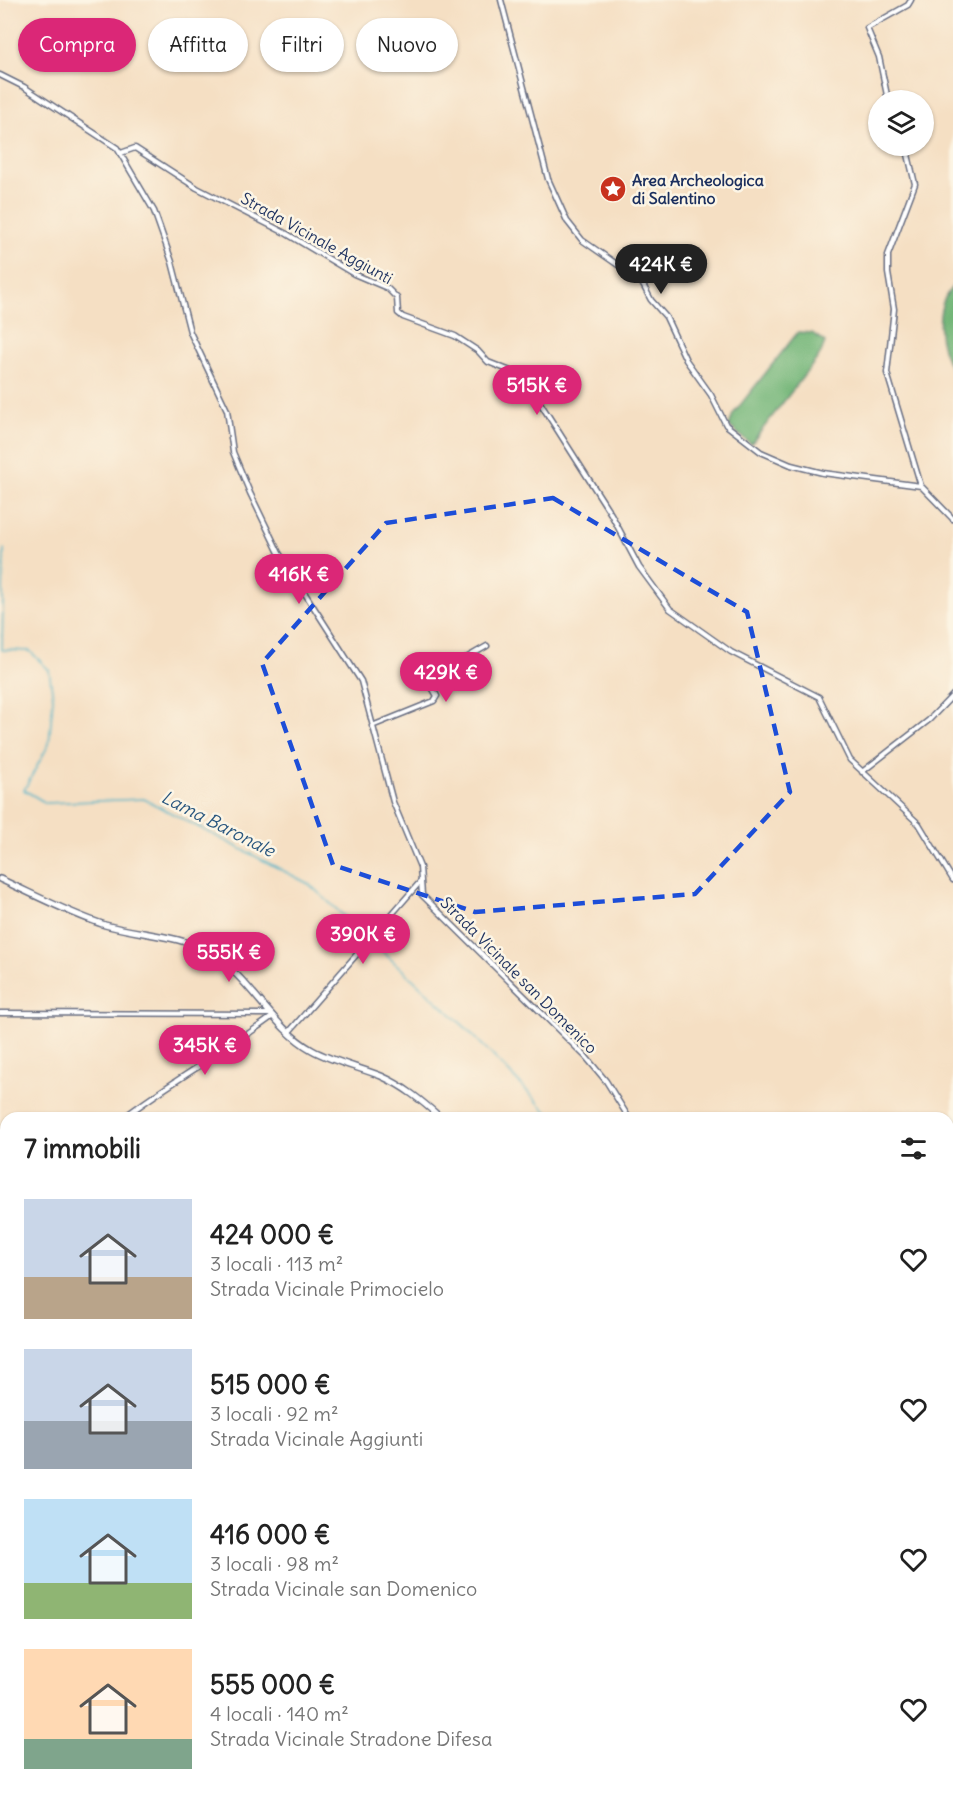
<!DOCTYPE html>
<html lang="it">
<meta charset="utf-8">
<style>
body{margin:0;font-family:Delius,sans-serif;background:#f2f2f2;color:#222;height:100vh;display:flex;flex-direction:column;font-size:22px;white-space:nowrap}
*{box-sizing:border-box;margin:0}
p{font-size:20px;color:#767676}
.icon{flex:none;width:33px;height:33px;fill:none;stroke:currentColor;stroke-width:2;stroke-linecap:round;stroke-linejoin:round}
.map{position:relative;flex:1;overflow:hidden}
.details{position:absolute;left:0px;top:1112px;width:954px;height:686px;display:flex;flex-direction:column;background:#fff;border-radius:18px 18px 0 0;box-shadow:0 2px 4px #0004}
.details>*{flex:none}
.top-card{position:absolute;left:18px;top:18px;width:600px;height:54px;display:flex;gap:12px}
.buttons{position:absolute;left:868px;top:90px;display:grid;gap:12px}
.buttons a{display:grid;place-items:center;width:66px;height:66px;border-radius:50%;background:#fff;box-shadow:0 2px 4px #0004;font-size:30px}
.price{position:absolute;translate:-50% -51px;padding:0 14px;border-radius:21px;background:#db2777;color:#fff;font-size:20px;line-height:39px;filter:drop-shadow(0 2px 3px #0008)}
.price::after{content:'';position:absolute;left:50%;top:36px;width:18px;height:14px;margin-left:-9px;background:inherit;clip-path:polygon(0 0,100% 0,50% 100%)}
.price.current{background:#222;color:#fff}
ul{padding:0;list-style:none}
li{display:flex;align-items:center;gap:18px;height:150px;padding:0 24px}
li span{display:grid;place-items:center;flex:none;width:168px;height:120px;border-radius:0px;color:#555}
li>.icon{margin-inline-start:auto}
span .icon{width:72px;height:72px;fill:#fffc;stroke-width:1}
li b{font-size:26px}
h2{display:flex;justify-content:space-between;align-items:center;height:72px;padding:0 24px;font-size:26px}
.pill{padding:0 21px;border-radius:27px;background:#fff;box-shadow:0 2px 4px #0004;font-size:21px;line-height:54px}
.pill.current{background:#db2777;color:#fff}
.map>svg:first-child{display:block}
.green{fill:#8fd48d;stroke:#558276;stroke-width:1.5}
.forest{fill:#73b678;stroke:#47726b;stroke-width:1.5}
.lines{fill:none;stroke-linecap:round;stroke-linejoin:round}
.stream{stroke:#4ab2c8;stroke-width:1.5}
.minor-casing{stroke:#676d81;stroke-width:7}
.secondary-casing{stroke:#676d81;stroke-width:8}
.minor{stroke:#fff;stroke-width:4}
.secondary{stroke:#fff;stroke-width:5}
.rail-casing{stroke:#1b2f5e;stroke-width:4}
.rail{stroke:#fcf5e5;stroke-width:1.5;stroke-dasharray:4.5;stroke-linecap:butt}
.marked{fill:none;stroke:#1d4ed8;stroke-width:4.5;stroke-dasharray:12 8;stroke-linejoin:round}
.labels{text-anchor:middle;stroke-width:5;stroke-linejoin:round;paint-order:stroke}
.poi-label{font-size:16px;font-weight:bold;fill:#1b2f5e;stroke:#fcf5e5;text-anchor:start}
.street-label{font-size:16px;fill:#1b2f5e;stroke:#fcf5e5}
.water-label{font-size:18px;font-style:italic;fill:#29567e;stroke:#fcf5e5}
</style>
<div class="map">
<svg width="953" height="1796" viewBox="0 0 953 1796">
<rect width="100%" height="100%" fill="#fcf5e5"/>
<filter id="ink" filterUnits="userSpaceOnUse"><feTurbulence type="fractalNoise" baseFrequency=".0167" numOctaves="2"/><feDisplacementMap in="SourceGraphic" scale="12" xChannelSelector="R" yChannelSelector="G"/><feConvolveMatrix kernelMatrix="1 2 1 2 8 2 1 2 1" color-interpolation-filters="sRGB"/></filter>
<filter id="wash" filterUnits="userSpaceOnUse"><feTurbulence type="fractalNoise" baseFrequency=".008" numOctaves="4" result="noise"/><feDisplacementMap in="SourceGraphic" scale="24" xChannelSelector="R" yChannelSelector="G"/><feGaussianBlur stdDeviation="1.35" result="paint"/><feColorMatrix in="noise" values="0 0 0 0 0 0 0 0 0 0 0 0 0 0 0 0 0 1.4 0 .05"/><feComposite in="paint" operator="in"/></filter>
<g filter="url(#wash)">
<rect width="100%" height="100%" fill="#f5dfc3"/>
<path class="green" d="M 636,1791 L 695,1791 L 692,1796 L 635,1796 Z"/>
<path class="forest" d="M 953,286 L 953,371 C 937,346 933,308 953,286 Z
M 798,332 L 812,333 L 825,342 L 820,355 L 751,444 L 729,426 L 733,414 Z
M 948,1556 L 953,1558 L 953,1616 L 948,1610 Z
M 948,1658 L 953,1666 L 953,1742 L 948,1742 Z"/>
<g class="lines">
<path class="stream" d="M 4,549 L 2,650 L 30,651 L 49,670 L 53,698 L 49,744 L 24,790 L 46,803 L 144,799 L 309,884 L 368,938
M 371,941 L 466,1028 L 553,1118
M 948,1639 L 953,1648"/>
</g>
</g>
<g filter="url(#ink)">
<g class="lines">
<defs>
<path id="minor" d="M 501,0 L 548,179 L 567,221 L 582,240 L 641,281 L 651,300 L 666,317 L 686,360 L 711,395 L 726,425 L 761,452 L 791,465 L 823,473 L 921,486
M 0,75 L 24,87 L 117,148 L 154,211 L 172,262 L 190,332 L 227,410 L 233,452 L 250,493 L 279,553 L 361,681 L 393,802 L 420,867 L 422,895 L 586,1057 L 606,1081 L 629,1118
M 888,100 L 879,57 L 867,28 L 908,5 L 911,0
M 906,146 L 915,184 L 888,255 L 888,273 L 894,309 L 887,373 L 921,486 L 953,519
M 121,153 L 135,148 L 197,188 L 287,234 L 354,274 L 387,288 L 397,298 L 398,313 L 403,317 L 455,336 L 478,351 L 488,362 L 523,376 L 611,514 L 639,567 L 670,609 L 731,652 L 819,697 L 850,760 L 919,824 L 953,880
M 372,726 L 434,701 L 437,696 L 430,684 L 433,677 L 487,646
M 862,772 L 929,720 L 953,695
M 0,1013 L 271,1014
M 289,1032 L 420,882
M 123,1118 C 172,1081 225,1052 273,1016
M 0,1164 L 6,1162
M 0,1325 L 6,1325
M 948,1485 L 953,1481
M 948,1556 L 953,1559
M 0,1620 L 6,1623
M 948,1743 L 953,1743
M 948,1757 L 953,1757
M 516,1791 L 524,1796"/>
<path id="secondary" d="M 0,879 C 35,895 68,913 105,925 C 139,935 179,934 210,953 C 251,978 271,1027 312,1050 C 334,1062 358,1067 381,1076 C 404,1086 422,1101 441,1118
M 948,1527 L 953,1535"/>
</defs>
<use href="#minor" class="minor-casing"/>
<use href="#secondary" class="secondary-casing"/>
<use href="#minor" class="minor"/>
<use href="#secondary" class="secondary"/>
<defs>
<path id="rail" d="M 0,1700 L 6,1701
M 948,1749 L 953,1749"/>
</defs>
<use href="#rail" class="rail-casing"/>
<use href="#rail" class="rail"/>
</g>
</g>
<path class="marked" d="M 553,498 L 747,612 L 790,792 L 695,894 L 475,912 L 333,865 L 262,663 L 386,523 Z"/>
<defs>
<symbol id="sight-disc" viewBox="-11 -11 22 22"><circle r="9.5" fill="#c8321e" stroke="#fcf5e5"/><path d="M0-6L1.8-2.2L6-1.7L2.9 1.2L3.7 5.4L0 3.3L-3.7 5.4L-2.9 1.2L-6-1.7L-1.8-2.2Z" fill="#fff"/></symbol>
</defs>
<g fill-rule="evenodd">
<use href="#sight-disc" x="598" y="174" width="30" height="30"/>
</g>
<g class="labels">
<g class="poi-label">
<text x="632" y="186">Area Archeologica<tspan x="632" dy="18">di Salentino</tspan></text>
</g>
<g class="street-label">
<text transform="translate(317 238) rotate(29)" y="6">Strada Vicinale Aggiunti</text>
<text transform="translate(519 975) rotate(45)" y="6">Strada Vicinale san Domenico</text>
</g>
<g class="water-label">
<text transform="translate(218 824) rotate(27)" y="6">Lama Baronale</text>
</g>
</g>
</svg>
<div class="buttons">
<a><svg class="icon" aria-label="layers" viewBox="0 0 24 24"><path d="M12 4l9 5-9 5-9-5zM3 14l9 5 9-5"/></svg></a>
</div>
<b class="price current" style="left:661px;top:295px">424K €</b>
<b class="price" style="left:537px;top:416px">515K €</b>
<b class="price" style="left:299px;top:605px">416K €</b>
<b class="price" style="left:446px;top:703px">429K €</b>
<b class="price" style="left:363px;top:965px">390K €</b>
<b class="price" style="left:229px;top:983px">555K €</b>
<b class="price" style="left:205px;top:1076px">345K €</b>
<div class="top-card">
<a class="pill current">Compra</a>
<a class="pill">Affitta</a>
<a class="pill">Filtri</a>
<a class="pill">Nuovo</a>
</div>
<section class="details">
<h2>7 immobili<svg class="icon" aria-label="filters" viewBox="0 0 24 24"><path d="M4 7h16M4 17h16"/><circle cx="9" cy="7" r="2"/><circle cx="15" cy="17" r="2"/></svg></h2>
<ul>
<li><span style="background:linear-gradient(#c9d6e8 65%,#b9a48a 0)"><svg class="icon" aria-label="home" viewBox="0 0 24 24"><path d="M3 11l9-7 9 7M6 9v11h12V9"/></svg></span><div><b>424 000 €</b><p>3 locali · 113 m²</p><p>Strada Vicinale Primocielo</p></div><svg class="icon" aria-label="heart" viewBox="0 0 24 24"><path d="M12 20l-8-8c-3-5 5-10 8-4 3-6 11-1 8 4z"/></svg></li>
<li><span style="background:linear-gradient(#c9d6e8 60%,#9aa5b1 0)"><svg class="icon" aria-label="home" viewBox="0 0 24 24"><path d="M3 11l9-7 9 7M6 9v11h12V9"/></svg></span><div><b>515 000 €</b><p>3 locali · 92 m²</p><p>Strada Vicinale Aggiunti</p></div><svg class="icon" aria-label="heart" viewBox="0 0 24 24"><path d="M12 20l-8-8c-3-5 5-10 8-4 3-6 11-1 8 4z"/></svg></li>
<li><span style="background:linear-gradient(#bfe0f5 70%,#8fb573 0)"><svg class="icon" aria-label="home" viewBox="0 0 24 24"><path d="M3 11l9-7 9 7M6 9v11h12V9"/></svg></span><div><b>416 000 €</b><p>3 locali · 98 m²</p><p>Strada Vicinale san Domenico</p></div><svg class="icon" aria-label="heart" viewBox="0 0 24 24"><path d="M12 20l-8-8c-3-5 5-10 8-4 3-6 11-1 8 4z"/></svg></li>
<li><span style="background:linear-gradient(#ffd9b3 75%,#7fa58c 0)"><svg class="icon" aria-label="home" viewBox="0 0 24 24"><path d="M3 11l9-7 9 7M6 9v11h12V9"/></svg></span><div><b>555 000 €</b><p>4 locali · 140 m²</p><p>Strada Vicinale Stradone Difesa</p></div><svg class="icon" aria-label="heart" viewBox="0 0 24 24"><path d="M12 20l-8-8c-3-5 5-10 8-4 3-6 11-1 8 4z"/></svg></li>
</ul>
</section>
</div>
